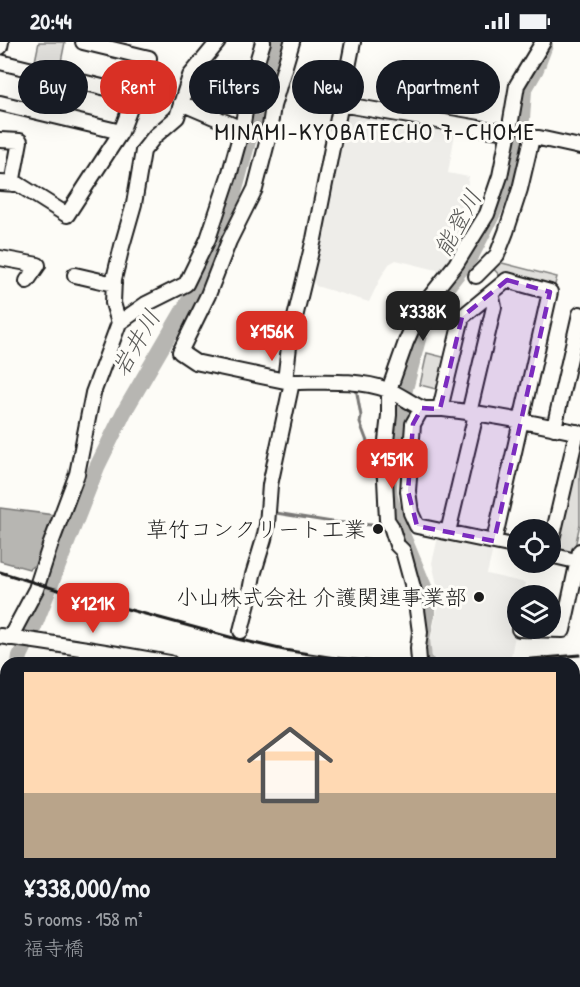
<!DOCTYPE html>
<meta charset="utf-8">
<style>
body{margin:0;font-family:"Patrick Hand","Klee One",sans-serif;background:#242831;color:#f1f3f6;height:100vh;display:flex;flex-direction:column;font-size:22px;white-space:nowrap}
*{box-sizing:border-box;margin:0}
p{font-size:20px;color:#9ea1a6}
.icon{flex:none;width:33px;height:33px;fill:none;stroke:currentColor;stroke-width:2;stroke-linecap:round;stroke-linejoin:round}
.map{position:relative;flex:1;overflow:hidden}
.side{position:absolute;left:0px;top:615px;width:580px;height:330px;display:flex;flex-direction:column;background:#171b24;border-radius:18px 18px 0 0;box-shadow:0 6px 24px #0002}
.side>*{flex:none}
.top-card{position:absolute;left:18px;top:18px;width:544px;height:54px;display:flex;gap:12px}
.buttons{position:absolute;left:507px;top:477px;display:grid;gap:12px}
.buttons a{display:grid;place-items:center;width:54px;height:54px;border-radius:50%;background:#171b24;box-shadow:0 6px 24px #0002;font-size:30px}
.price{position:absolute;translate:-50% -51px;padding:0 14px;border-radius:12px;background:#d93025;color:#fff;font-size:20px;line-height:39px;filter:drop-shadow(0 2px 3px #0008)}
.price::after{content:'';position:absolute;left:50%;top:36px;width:18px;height:14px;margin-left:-9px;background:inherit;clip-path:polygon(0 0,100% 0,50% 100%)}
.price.selected{background:#222;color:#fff}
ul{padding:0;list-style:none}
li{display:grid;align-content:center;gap:12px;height:318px;padding:0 24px}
li span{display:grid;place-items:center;height:186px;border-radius:0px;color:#555}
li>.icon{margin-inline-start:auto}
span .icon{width:108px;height:108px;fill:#fffc;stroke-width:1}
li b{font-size:26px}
.tag{padding:0 21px;border-radius:27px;background:#171b24;box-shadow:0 6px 24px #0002;font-size:21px;line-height:54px}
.tag.selected{background:#d93025;color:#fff}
.status{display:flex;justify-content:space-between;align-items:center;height:42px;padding:0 30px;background:#171b24;direction:ltr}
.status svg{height:16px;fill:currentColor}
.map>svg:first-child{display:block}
.built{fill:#eeede9}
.green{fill:#e0dfdb;stroke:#7e7e7c;stroke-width:1.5}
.water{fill:#b7b6b2;stroke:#797876;stroke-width:1.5}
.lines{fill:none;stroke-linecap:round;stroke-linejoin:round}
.stream{stroke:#797876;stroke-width:3}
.river{stroke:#b7b6b2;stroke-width:16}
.minor-casing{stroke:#1c1c1c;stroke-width:18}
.highway-casing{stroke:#1c1c1c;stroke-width:22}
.minor{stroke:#fdfcf7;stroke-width:14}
.highway{stroke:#fdfcf7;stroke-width:18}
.rail{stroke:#1c1c1c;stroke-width:3}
.marked{fill:#7b2cbf;fill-opacity:0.2;stroke:#7b2cbf;stroke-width:4.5;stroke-dasharray:12 8;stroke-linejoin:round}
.poi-dot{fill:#1c1c1c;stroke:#fdfcf7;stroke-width:2}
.labels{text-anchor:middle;stroke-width:6;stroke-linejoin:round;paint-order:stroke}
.poi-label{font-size:22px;fill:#1c1c1c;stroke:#fdfcf7;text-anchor:end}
.neighbourhood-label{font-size:24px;letter-spacing:1.5px;fill:#1c1c1c;stroke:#fdfcf7}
.water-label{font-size:24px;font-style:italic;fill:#5a5a58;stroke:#fdfcf7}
</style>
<div class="status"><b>20:44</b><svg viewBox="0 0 49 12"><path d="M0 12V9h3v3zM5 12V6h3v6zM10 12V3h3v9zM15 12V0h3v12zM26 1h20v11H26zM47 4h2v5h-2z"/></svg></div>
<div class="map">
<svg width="580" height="945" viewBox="0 0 580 945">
<rect width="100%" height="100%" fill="#fdfcf7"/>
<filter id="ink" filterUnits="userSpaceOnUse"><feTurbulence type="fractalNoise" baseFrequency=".0167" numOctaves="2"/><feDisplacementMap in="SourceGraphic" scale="12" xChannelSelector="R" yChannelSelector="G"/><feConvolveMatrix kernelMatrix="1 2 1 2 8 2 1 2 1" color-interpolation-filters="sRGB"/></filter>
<g filter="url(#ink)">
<path class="built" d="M 346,68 L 376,75 L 456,86 L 448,131 L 469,135 L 460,179 L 477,183 L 445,230 L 396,218 L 389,222 L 381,235 L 369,260 L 316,244 L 312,237 L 320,208 L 317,203 Z
M 439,491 L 494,503 L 487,532 L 526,541 L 523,553 L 518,554 L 517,583 L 511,614 L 488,617 L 437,618 L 433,616 L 429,604 L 440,556 L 432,521 Z
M 575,768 L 580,769 L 580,881 L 575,872 Z
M 580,889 L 580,945 L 576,945 L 570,939 L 574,939 L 575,903 Z"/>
<path class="green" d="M 39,0 L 65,0 L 59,30 L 34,24 Z
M 494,219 L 557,235 L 554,246 L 503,237 L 490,223 Z
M 427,311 L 447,316 L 440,348 L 420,343 Z
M 580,397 L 580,482 L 573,514 L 553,509 Z"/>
<path class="water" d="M 0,466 L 54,473 L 37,524 L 33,524 L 29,527 L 0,519 Z"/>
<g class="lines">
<path class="stream" d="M 356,346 L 361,374 L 360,381 L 371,410 L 379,443
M 276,471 L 332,480 L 385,484"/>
<path class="river" d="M 19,621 L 20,614 L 31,592 L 97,425 L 124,370 L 201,238 L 218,200 L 234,151 L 264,41 L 279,0
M 427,621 L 424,617 L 422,597 L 427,573 L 427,552 L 402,492 L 395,473 L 390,455 L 388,433 L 405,347 L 423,278 L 435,260 L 471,214 L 495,167 L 502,148 L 512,127 L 522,77 L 524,48 L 536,27 L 545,3
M 0,781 L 6,766
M 565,939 L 570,945"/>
<defs>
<path id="minor" d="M 292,0 L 273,64 L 268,97 L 255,147 L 229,199 L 208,253 L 180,310 L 195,320 L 285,339 L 292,340 C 324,340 357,337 388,348 C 398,351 417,366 425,367 C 431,367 437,367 443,367 C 489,372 535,381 580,391
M 0,5 L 1,0
M 0,20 L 135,53
M 0,61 L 121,90
M 181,61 L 242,87
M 340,62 L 485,87 L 509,90
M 0,98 L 20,99 L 12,142
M 0,141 L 18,142 L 67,173 L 121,90 L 149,16 L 83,0
M 0,216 L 38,223 L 27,239
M 75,233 L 114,242
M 476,234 L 497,213 L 506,190 L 520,147 L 532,96 L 539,96 L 580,105
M 119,281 L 113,261 L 114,237 L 122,204 L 134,162 L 143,109 L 155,94 L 177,75 L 190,34 L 218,0
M 285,339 L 290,296 L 314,197 L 353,0
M 422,366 L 413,382 L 408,449 L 411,471 L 417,484 L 518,505
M 440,367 L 462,275 L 507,238 L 550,250 L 494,499
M 469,371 L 494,265 L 491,251
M 554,386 L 580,272
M 448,490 L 476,372
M 550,506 L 577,390
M 550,513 L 580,520
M 519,587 L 563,588 L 580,509
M 241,589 L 247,565 L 253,533 L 264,497 L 267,483 L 270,443 L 292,340
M 0,594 C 57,602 114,611 170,621
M 10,596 L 36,547 L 50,504 L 77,432 L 93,351 L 119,281 L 146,262 L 186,242 L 208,197 L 229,134 L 242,87 L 249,46 L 263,0
M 419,619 L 418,606 L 420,590 L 415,553 L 403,509 L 397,503 L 391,484 L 387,478 L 384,416 L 389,373 L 389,348 L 406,300 L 421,266 L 456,222 L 487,172 L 500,134 L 510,84 L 517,43 L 543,0
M 574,691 L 580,693
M 0,733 L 5,739 L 0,752
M 324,939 L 324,945
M 167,945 L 168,939
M 288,945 L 288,939
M 470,945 L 472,939"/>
<path id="highway" d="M 0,879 L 6,881
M 255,939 L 279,945"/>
</defs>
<use href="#minor" class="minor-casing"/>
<use href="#highway" class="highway-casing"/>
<use href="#minor" class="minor"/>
<use href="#highway" class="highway"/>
<path class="rail" d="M 0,530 L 68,551 L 237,597 L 284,608 L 335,616 L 386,621
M 482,621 L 580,613"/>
</g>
</g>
<path class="marked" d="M 507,238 L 550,250 L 494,499 L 417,484 L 408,449 L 413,382 L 422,366 L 440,367 L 462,275 Z"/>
<g class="poi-dot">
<circle cx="378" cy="487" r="6"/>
<circle cx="479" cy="555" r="6"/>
</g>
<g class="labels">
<g class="poi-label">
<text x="366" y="495">草竹コンクリート工業</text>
<text x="467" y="563">小山株式会社 介護関連事業部</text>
</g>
<g class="neighbourhood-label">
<text x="375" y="98">MINAMI-KYOBATECHO 7-CHOME</text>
</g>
<g class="water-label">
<text transform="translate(458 181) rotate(-61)" y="8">能登川</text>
<text transform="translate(136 301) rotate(-60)" y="8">岩井川</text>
</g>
</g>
</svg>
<div class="buttons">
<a><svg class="icon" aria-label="locate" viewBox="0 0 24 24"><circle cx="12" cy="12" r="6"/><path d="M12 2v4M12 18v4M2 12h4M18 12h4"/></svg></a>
<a><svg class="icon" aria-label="layers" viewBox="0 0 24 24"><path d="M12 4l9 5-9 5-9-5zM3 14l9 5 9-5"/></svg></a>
</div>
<b class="price selected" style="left:423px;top:300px">¥338K</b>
<b class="price" style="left:272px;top:320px">¥156K</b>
<b class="price" style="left:392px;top:448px">¥151K</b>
<b class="price" style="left:93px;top:592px">¥121K</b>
<div class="top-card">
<a class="tag">Buy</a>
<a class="tag selected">Rent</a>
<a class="tag">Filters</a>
<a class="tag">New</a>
<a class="tag">Apartment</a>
</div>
<section class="side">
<ul>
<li><span style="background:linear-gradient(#ffd9b3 65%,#b9a48a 0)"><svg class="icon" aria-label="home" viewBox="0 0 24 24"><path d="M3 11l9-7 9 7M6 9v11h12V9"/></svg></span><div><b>¥338,000/mo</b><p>5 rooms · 158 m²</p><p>福寺橋</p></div></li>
</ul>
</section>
</div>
